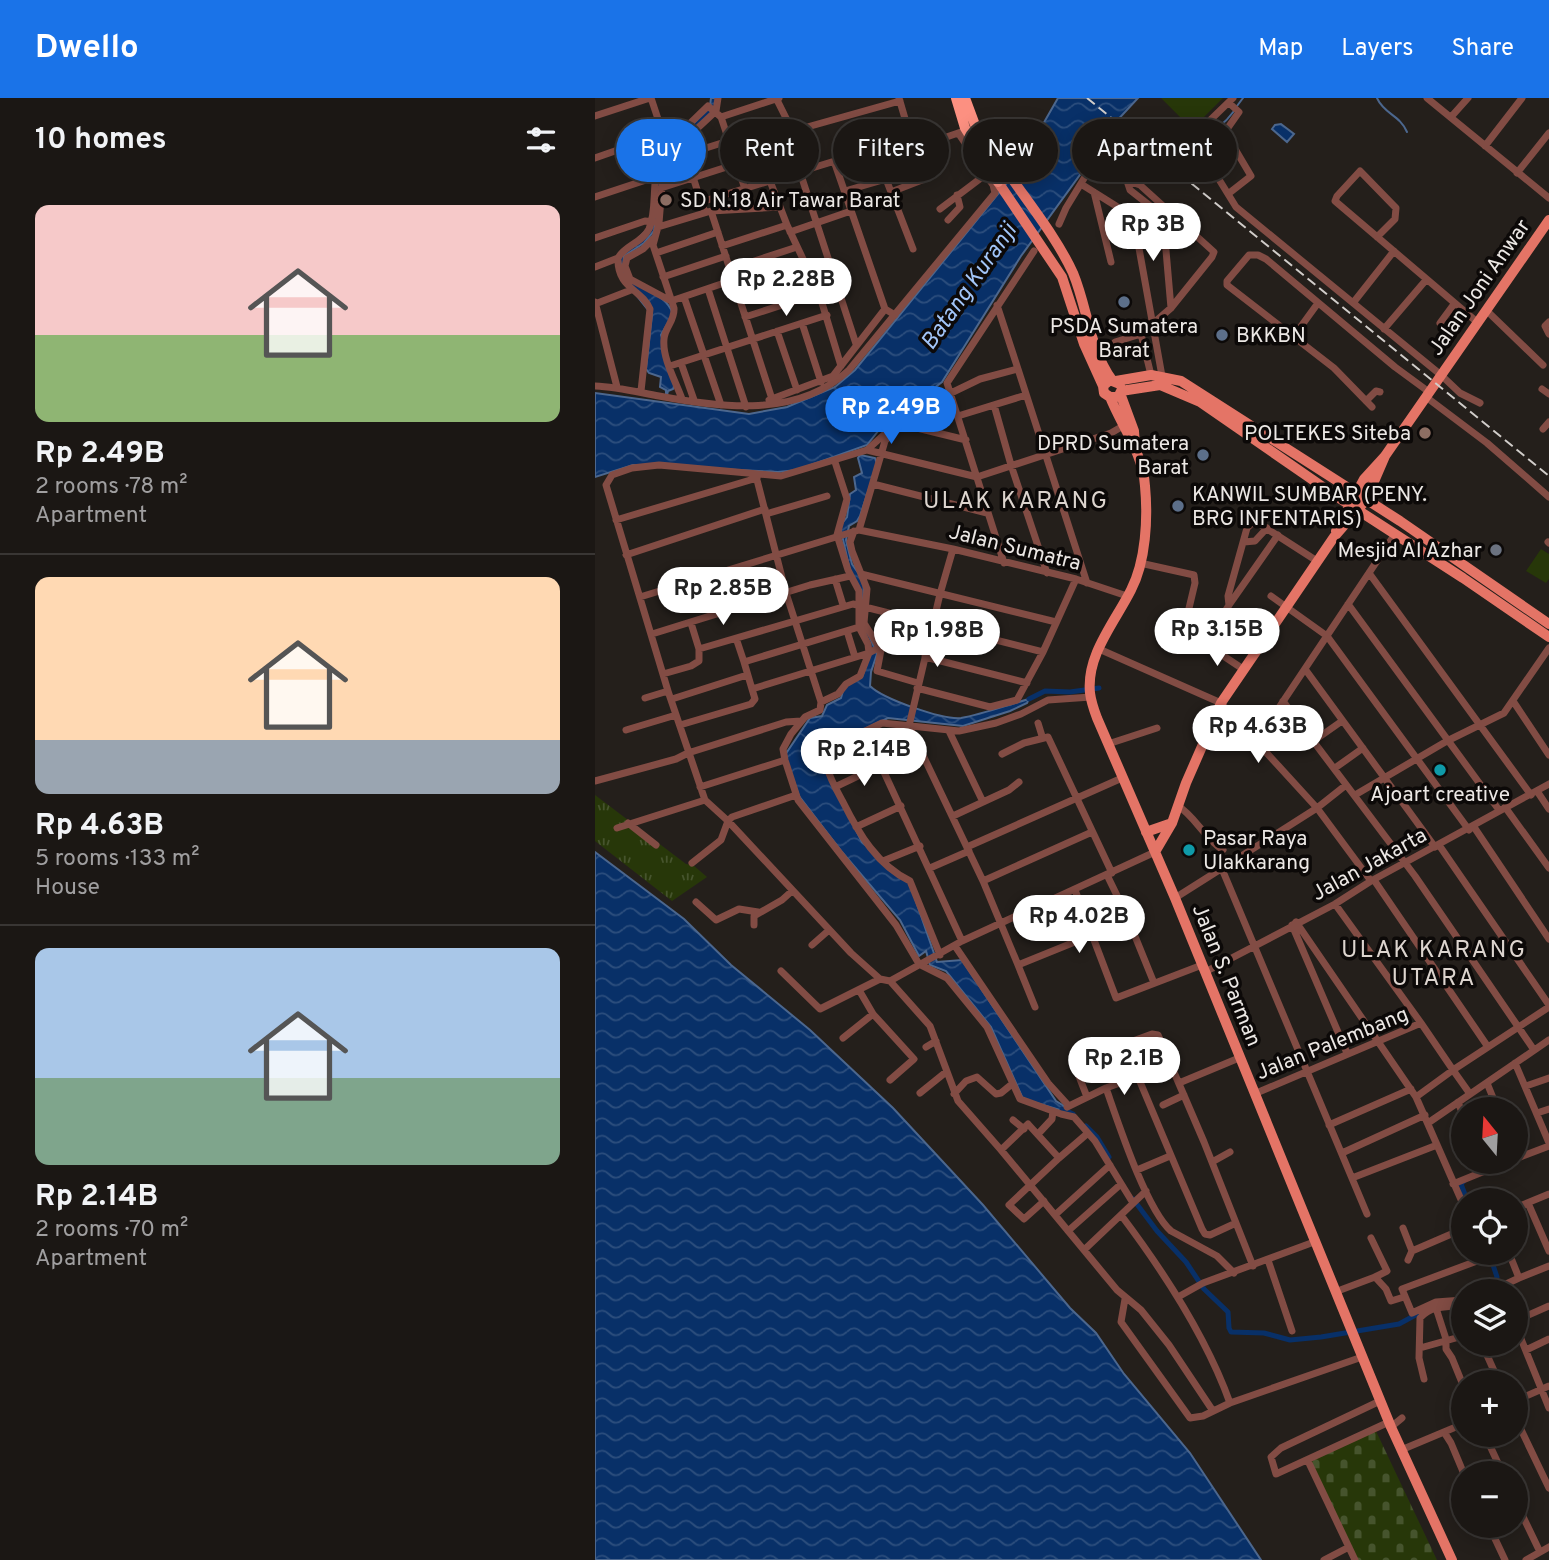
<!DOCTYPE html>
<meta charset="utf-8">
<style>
body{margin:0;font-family:Overpass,sans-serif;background:#282422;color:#f1f3f6;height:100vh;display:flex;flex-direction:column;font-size:26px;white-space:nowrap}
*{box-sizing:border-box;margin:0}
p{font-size:23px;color:#a09fa0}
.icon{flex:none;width:38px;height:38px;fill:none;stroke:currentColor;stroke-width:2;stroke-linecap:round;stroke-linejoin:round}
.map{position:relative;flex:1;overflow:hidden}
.drawer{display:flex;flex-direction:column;background:#1b1714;width:595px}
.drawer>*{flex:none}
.banner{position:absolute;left:21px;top:21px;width:665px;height:63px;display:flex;gap:14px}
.needle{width:46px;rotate:342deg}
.controls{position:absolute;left:856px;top:999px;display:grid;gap:14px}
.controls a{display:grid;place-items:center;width:77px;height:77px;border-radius:50%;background:#1b1714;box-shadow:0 4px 18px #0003,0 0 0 2px #393634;font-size:35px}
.price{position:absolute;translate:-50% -60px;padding:0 16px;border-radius:24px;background:#fff;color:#222;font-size:23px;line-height:46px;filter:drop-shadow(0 2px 4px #0008)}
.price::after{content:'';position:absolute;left:50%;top:42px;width:21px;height:16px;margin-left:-10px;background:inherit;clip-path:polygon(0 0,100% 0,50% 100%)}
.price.on{background:#1a73e8;color:#fff}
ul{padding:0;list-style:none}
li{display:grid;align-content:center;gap:14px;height:371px;padding:0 35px}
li+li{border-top:2px solid #393634}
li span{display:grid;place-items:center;height:217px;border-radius:14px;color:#555}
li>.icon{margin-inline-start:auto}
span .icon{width:126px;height:126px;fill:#fffc;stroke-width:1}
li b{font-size:30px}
h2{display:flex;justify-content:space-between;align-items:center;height:84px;padding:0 35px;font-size:30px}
.pill{padding:0 24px;border-radius:32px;background:#1b1714;box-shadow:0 4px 18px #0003,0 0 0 2px #393634;font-size:24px;line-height:63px}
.pill.on{background:#1a73e8;color:#fff}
header{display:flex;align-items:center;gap:42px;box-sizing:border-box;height:98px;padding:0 35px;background:#1a73e8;color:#fff}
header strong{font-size:33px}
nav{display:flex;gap:38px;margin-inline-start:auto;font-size:24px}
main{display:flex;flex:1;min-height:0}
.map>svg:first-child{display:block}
.cemetery{fill:url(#cemetery-stones)}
.park{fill:url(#park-tufts)}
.pitch{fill:#273709}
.water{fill:url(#water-waves);stroke:#4c678e;stroke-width:2}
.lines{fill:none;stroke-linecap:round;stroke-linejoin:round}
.stream{stroke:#4c678e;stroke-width:2}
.canal{stroke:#083068;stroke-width:5}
.minor{stroke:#824c44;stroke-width:7}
.major{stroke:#e47466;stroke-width:10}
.highway{stroke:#fc9081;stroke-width:10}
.rail{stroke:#d1cdca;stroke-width:2;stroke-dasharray:10 5;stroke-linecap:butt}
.education-dot{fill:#8d6e63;stroke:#0c0908;stroke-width:2.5}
.service-dot{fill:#5c6f8a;stroke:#0c0908;stroke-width:2.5}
.worship-dot{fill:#6b7280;stroke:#0c0908;stroke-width:2.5}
.culture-dot{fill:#0f9aa8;stroke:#0c0908;stroke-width:2.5}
.labels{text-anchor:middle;stroke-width:7;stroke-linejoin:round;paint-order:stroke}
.poi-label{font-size:21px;fill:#ece8e5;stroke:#0c0908;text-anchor:start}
.street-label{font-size:21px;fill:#ece8e5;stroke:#0c0908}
.water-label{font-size:23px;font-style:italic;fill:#a2c5f8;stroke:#0c0908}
.quarter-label{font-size:24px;letter-spacing:2px;fill:#dcd4ce;stroke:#0c0908}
</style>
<header>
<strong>Dwello</strong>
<nav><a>Map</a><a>Layers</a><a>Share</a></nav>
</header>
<main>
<section class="drawer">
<h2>10 homes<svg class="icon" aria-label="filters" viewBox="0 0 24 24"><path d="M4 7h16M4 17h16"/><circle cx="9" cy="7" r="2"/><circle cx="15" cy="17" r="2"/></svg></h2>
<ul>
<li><span style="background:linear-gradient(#f6c9c9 60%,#8fb573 0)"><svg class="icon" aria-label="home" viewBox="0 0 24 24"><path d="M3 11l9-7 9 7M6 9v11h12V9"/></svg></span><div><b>Rp 2.49B</b><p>2 rooms · 78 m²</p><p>Apartment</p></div></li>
<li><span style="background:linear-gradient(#ffd9b3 75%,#9aa5b1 0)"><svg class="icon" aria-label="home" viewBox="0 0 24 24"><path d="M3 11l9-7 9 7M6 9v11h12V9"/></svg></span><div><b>Rp 4.63B</b><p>5 rooms · 133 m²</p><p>House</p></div></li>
<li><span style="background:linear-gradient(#a9c7e8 60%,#7fa58c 0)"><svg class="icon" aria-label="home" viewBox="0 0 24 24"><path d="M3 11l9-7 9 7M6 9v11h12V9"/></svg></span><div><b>Rp 2.14B</b><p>2 rooms · 70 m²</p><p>Apartment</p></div></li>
</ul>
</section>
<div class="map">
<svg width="954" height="1462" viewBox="0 0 954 1462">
<defs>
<pattern id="cemetery-stones" width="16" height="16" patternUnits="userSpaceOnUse" patternTransform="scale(1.75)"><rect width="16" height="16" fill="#273709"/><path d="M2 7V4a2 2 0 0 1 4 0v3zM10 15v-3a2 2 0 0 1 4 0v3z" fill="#46542d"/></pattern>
<pattern id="park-tufts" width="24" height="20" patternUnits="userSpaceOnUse" patternTransform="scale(1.75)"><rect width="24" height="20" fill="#273709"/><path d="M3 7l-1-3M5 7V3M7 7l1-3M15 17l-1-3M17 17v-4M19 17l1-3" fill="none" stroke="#46542d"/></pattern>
<pattern id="water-waves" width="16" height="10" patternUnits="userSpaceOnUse" patternTransform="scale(1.75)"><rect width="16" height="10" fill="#083068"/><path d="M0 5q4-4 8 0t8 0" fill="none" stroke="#2c4e7d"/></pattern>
</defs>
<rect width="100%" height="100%" fill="#241f1b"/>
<path class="cemetery" d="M 780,1331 L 842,1462 L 761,1462 L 713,1363 Z"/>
<path class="park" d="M 0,697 L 91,766 L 98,767 L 112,779 L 77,803 L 0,743 Z"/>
<path class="pitch" d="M 566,0 L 628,0 L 597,31 Z
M 946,451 L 954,456 L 954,481 L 951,485 L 931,473 Z"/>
<path class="water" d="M 116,0 L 122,0 L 120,11 L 72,60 L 59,133 L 49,145 L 29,158 C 24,193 68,187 78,216 L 66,237 L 80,285 L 78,291 L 73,293 L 71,301 L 71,292 L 65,289 L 66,279 L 54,275 L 51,271 L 57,217 L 30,183 L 24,158 L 57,127 L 62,77 L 70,55 L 115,8 Z
M 463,0 L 543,0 L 517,28 L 516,34 L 426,158 L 347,284 L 284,332 L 272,347 L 202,372 L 183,374 L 38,367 L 0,379 L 0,295 L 154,316 L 192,309 L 240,289 L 260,272 L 420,75 Z
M 686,26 L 699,36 L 692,44 L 677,31 L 680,27 Z
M 265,357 L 280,360 L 282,366 L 265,418 L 262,423 L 254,428 L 251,442 L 257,466 L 269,483 L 267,521 L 282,556 L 276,574 L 275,588 C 288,601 348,622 366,620 C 388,616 412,607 434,601 L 432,605 L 415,613 L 368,628 L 293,620 L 243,643 L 230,671 L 267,744 L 314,783 L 342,864 L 367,862 L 461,1003 L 469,1008 L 465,1012 L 428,1001 L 396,929 L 351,873 L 335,867 L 331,853 L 324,858 L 305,822 L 247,754 L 204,698 L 190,657 L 215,620 L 227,618 L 232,607 L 246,600 L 249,589 L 267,579 L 276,554 L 264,514 L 266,493 L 255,473 L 245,428 L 252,419 L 255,396 L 261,392 L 259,379 L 267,375 L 263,360 Z
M 0,754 L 89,821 L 136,867 L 215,932 L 298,1010 L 388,1107 L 475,1210 L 501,1235 L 529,1276 L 595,1355 L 666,1462 L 0,1462 Z"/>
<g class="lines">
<path class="stream" d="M 782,0 C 789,16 805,17 812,34
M 642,8 L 648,0
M 602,41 C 618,35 629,27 639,13"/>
<path class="canal" d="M 434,601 L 450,593 L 475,594 L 504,590
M 467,1011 L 478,1016
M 491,1028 L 502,1039 L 514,1059
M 870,1082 L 866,1086 L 872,1102
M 538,1101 L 562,1133 L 591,1164 L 609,1191 L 633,1214 L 634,1230 L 636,1234 L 669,1235 L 695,1242 L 726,1239 L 804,1226 L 828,1213
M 894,1155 L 902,1179 L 898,1194"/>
<path class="minor" d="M 56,0 L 68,36
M 181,0 L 216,70
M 304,0 L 316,41
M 832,0 L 954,100
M 634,5 L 644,14 L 630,34 L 604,49 L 641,109 L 846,277 L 865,295 L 885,305
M 0,18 L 55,0
M 126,19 L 184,0
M 856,19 L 873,0
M 558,29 L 596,37 L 605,32 L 638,0
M 198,33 L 305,3
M 630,34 L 656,78 L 633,96
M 890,48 L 927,0
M 0,60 L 83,31 L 88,33
M 73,62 L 193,24
M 239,63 L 290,211 L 300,217
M 494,71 L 510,73 L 537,56
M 205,74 L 261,246
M 922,75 L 954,35
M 98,79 L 106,104
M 175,83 L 192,127 L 224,195 L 246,268
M 486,86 L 521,108 L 540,128 L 567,278
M 66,90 L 204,46
M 250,93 L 291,81 L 318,151
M 296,94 L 327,82 L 329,78 L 328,67 L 337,62
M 499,94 L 516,164
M 0,99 L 60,79
M 345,111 L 390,77
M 116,113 L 177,301
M 110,114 L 106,104 L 305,43 L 316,41 L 337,44 L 366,34
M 353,122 L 365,109 L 362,97
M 464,126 L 471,110 L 521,28
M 63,129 L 116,113 L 185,109
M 195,134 L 256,113
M 782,139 L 800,121 L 801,110 L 765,73 L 742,98 L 740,103 L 882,224
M 0,140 L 50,123 L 60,124
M 58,141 L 48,151 L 32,160 L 30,168 L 35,181 L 76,203 L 138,182
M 127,148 L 192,127
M 61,155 L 123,134
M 0,169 L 23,160
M 135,171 L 202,149
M 68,179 L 131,158
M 113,191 L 151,309
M 142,194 L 213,172
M 89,199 L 126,307
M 0,204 L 22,289
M 758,205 L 799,153
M 0,206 L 36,192
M 402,207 L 423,271
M 891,212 L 948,267
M 150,219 L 224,195
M 954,224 L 950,228 L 954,236
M 207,225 L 226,284
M 845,225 L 859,206
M 789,231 L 831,182
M 182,233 L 202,292
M 546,236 L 576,210 L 617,159 L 619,154 L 545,87 L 536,84 L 533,86 L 535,92 L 568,118 L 576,210
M 699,238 L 723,205
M 520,244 L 546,236 L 556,277
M 86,265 L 99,302
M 75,268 L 232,217
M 0,288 C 22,289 42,294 64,298 C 127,310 203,320 254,272 L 400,95 L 398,87 L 364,36
M 947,291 L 954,296
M 46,293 L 55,211 C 47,191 22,191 23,160 C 30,147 47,145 54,131 C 61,115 58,94 61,77 C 66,48 93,28 113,8 L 126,19 L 150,91
M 356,295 L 385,281 L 423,271 L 492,485
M 831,299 L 892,345 L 954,399
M 87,301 C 81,284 67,260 69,241 C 70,229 80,223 79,210 L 58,147 L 64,125 L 68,76 L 77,54 L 121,13 L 123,0
M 174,302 L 238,278 L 290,211
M 771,303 L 781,293 L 785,294
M 399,307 L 416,367 L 452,475
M 777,309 L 739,270 L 632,187 L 632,183 L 654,157 L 663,157 L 671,161 L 800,269 L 834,294
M 363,318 L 431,297
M 528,328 L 516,335 L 382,379 L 272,352 L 186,378 L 64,367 L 37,370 L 17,377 L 11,387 L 73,593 L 110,702 L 133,723 L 256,855 L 285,881 L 295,883 L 367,843 L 560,754
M 948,331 L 954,324
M 272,352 L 303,324
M 161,378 L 191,495 L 226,604 L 225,612 L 210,619 L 196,636 L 188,651 L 190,662 L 203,702 L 301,827 L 324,866 L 352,880 L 392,929 L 425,1001 L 466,1016 L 479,1019 L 500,1043 L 538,1105
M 278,386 L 392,415
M 171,416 L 232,398
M 21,422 L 162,380
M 264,432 L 290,343 C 296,335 303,328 314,328 L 371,342
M 259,433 L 255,444 L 257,453 L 272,491 L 269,525 L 286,552 L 282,573 L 323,585
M 649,444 L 660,443 L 672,430
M 953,444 L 954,445
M 358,451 L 345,496 L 314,628 L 388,783 L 423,867
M 31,457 L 170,411
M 409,465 L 352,285 L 439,153
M 545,465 L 599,477 L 600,485 L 590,527 L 591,533 L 648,571
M 774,475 L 936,697
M 266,476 L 461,524
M 240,481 L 248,507
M 676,498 L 732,538 L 874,732
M 45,499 L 264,432 L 358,451 L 481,481 L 532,498
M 753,506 L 904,712
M 634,507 L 633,498 L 652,430 L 656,426 L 663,425 L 722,463
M 264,529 L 149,564 L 157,591 L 274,555 L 285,549
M 252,533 L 260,559
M 57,536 L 215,487 L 255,478
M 141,540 L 149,564
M 281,542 L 332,555
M 610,546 L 634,507 L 683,437
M 104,551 L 258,506 L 448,554
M 504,551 L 626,605 L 722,710 L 776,783
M 330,559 L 432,585
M 710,571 L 840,749
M 68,576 L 96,568 L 104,563 L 104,551 L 96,525
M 322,590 L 395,609 L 422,602 L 448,554 L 481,481
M 50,600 L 73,593
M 77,601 L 152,577
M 688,603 L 820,778 L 939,952
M 918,603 L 954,657
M 226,604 L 243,596 L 251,586 L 265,578 L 274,555 L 273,546 L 264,529 L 264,493 L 253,472 L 242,437 L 252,401 L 240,364
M 443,625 L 447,638
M 85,627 L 156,606 L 160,601 L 157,591
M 31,632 L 81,617
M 270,633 L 367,843
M 354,633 L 388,704 L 358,718
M 720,642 L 747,623
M 661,644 L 800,436
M 513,646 L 562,630
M 407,656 L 429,645 L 453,639 L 517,775
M 740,670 L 768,650
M 0,683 L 81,661 L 93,655 L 191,624 L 206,623
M 105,689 L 190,662
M 240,689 L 286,667
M 942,693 L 954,711
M 760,697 L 852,643 L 909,615 L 954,550
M 388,704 L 414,692 L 424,684
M 583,708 C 600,718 609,740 628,752
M 910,709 L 954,770
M 33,725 L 61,747
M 261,729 L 306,708
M 879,729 L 954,841
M 22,730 L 110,702
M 844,747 L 954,907
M 372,749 L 527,680
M 288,763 L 325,748
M 97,765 L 126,742 L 133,723 L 137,719 L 201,697
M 335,770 L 374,753
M 627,771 L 772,1116
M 512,777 L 531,816 L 559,885
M 779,782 L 893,949
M 388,783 L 497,734
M 480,792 L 521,900 L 607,867
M 580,800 L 722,710 L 751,687
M 101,804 L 121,822 L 144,811 L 163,814
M 740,806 L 826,925
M 701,824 L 821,999 L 868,1106
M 159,827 L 159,818 L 187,802 L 197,793
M 697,827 L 752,955
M 217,847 L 234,832
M 360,848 L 453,985 L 473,1007
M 345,857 L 315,783 C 282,767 264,736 248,704 C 242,693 235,681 232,669 L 244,646 L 287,625 L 364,633 L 401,625 L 426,616 L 453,602 L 496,599
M 186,873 L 225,911 L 285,881
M 610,874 L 740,806 L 776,783 L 954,686
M 295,883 L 335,928 L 363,1003 L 406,1052 L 522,1192 L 546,1212 L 574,1247 L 618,1313
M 264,892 L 278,916 L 319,961 L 295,982
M 440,909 L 423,867 L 497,837
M 248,940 L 278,916
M 331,949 L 341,943
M 920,965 L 954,1045
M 543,979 L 607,1131 L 610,1136 L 615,1137 L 641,1125
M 584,985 L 644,960
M 892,985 L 903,1012
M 931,988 L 954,980
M 511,990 C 523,1024 551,1111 576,1133 L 622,1158 L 639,1175
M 325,995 L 351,974
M 359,996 L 371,983 L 382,979 L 401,996 L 406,995 L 417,986
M 659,996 L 826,925 L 858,972 L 954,909
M 492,999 L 480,968 L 481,964 L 557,936 L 563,937 L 609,1044 L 658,1168
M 821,999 L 858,972 L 875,996
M 863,1004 L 868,1017
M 568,1007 L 589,997
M 472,1009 L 511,990 L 574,967
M 942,1015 L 954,1011
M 418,1022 L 429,1031
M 833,1025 L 954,942
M 734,1027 L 816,991
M 444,1035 L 457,1021 L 458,1013
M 406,1052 L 433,1026 L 464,1060 L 493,1035
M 747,1055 L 830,1017
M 920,1061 L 954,1048
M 617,1064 L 635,1054
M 542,1072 L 575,1058
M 757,1080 L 842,1047
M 858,1086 L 912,1064
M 449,1103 L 429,1121 L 414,1107 L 464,1060
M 933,1105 L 954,1153
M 920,1110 L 954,1096
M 460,1117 L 515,1067
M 526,1117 C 569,1174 611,1238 635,1305
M 808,1130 L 817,1153
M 473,1133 L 526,1086
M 776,1140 L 792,1173 L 780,1179
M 489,1152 L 551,1093
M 673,1162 L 697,1233
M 813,1162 L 817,1153 L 868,1131
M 924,1180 L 954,1168
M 740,1194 L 780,1179 L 791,1191 L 796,1203 L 809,1199
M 907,1194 L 909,1187 L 924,1180 L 914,1155
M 583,1199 L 608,1185 L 719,1144
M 530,1201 L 526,1224 L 595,1320 L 608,1318 L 635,1305 L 767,1259
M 868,1202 L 841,1204 L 817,1215 L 807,1191 L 890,1160 L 890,1155
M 841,1210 L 851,1241 L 851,1251 L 857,1260 L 868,1287
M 920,1223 L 954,1208
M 920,1226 L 954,1310
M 887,1246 L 904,1284
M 825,1250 L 868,1238
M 931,1252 L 954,1241
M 829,1281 L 824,1260 L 825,1220 C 837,1207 851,1209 868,1208
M 785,1303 L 686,1350 L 676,1359 L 681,1376 L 794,1324
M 920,1303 L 954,1288
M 920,1319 L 954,1390
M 796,1329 L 807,1320
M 849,1334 L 856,1345 L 869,1376
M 890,1337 L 908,1376
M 806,1352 L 868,1326
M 713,1363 L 760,1462
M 920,1402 L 945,1454
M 894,1428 L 910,1462
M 729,1462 L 754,1449
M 931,1462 L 954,1449"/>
<path class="major" d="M 413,75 C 435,107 462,140 478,175 C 493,211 494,250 517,282
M 403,84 L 467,179 L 489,246 L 508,288 L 509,295 L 515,299 L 521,299
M 521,283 L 556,277 L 586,283 L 805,423 L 954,526
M 508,288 L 515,282 L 525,286
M 526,293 L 565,287 L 605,304 L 741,398 L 868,480 L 954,539
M 525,295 L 539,333 L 540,348
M 515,299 C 527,329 548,355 550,388 C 553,420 551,463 536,492 C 520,524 491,557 495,595 C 496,603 499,612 502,620 L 580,800 L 796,1329 L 857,1462
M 741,433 L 769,381 L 790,358 L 954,122
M 551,734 L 577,725
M 560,754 L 577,725 L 591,685 L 626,605 L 739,439 L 771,402 L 790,358"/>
<path class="highway" d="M 361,0 L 370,30 L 403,84
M 370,0 L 383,35 L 413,75"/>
<path class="rail" d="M 492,0 L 954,378"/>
</g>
<g class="education-dot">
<circle cx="71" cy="102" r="7"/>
<circle cx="830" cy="335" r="7"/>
</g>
<g class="service-dot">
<circle cx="529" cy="204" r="7"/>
<circle cx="627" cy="237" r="7"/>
<circle cx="608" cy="357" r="7"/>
<circle cx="583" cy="408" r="7"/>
</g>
<circle class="worship-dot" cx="901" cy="452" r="7"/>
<g class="culture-dot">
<circle cx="845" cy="672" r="7"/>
<circle cx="594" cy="752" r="7"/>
</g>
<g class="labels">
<g class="poi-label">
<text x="85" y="109">SD N.18 Air Tawar Barat</text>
<text x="529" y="235" text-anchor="middle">PSDA Sumatera<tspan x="529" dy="24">Barat</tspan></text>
<text x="641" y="244">BKKBN</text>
<text x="816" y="342" text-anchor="end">POLTEKES Siteba</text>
<text x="594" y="352" text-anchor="end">DPRD Sumatera<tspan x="594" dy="24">Barat</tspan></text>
<text x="597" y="403">KANWIL SUMBAR (PENY.<tspan x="597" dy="24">BRG INFENTARIS)</tspan></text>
<text x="887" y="459" text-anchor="end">Mesjid Al Azhar</text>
<text x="845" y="703" text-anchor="middle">Ajoart creative</text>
<text x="608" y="747">Pasar Raya<tspan x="608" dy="24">Ulakkarang</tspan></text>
</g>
<g class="street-label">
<text transform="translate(884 189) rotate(-55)" y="7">Jalan Joni Anwar</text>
<text transform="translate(420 449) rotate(14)" y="7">Jalan Sumatra</text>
<text transform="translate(774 766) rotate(-29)" y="7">Jalan Jakarta</text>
<text transform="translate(632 877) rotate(68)" y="7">Jalan S. Parman</text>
<text transform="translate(737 945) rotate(-22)" y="7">Jalan Palembang</text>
</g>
<g class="water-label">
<text transform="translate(373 188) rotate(-55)" y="8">Batang Kuranji</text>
</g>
<g class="quarter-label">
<text x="421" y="410">ULAK KARANG</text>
<text x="839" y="859">ULAK KARANG<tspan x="839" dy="28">UTARA</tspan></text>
</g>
</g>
</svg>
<div class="controls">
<a><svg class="needle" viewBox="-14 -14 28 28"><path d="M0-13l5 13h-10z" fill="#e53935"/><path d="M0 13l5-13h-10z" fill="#a09fa0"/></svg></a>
<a><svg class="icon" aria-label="locate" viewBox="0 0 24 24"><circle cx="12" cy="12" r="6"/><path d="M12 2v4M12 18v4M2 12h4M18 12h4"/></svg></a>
<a><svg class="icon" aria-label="layers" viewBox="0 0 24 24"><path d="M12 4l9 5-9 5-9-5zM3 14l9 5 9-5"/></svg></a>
<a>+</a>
<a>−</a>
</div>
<b class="price" style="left:558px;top:165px">Rp 3B</b>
<b class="price" style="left:191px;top:220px">Rp 2.28B</b>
<b class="price on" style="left:296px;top:348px">Rp 2.49B</b>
<b class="price" style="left:128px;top:529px">Rp 2.85B</b>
<b class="price" style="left:622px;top:570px">Rp 3.15B</b>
<b class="price" style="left:342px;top:571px">Rp 1.98B</b>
<b class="price" style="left:663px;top:667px">Rp 4.63B</b>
<b class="price" style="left:269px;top:690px">Rp 2.14B</b>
<b class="price" style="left:484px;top:857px">Rp 4.02B</b>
<b class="price" style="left:529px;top:999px">Rp 2.1B</b>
<div class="banner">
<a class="pill on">Buy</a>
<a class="pill">Rent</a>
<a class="pill">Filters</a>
<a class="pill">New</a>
<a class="pill">Apartment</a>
</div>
</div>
</main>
